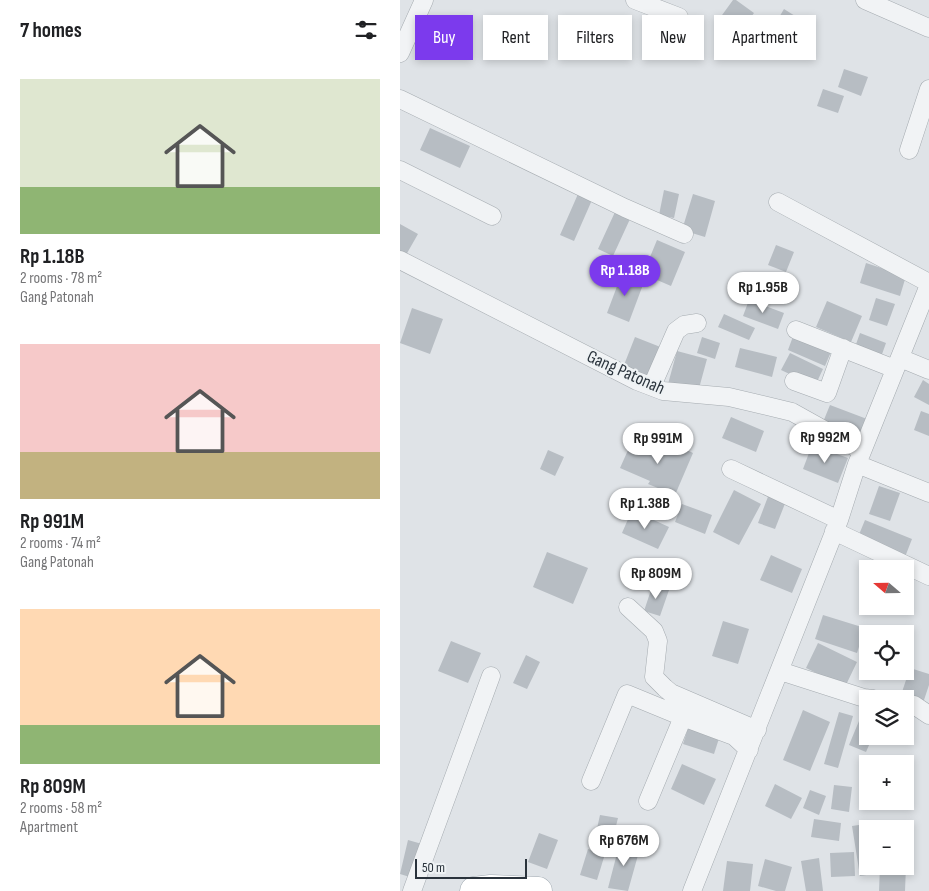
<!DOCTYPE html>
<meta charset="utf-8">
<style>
body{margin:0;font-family:"Sofia Sans Condensed",sans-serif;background:#f6f6f6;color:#202124;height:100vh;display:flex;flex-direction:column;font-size:19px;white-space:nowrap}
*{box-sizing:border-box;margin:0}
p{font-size:16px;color:#757577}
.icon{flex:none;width:28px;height:28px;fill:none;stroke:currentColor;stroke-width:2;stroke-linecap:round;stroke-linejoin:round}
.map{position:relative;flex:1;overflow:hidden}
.side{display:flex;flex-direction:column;background:#fff;width:400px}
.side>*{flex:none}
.top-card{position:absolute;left:15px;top:15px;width:439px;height:45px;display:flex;gap:10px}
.needle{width:32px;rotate:290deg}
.tools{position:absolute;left:459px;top:560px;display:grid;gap:10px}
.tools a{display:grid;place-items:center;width:55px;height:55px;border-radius:0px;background:#fff;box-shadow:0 2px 8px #0003;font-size:25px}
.scale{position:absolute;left:15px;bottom:12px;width:112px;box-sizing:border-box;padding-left:5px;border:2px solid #2a333c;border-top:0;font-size:14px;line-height:18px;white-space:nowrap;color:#2a333c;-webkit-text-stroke:4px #eef2f4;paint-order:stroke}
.price{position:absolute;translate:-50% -42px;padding:0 11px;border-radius:18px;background:#fff;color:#222;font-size:16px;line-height:32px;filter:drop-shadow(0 1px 2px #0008)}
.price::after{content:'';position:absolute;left:50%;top:30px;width:15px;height:11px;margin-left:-8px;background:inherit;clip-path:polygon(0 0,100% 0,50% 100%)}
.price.current{background:#7c3aed;color:#fff}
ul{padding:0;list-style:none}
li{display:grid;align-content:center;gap:10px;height:265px;padding:0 20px}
li span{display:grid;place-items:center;height:155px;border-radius:0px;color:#555}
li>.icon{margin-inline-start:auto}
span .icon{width:90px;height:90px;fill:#fffc;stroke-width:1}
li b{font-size:21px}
h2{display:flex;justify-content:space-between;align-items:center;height:60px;padding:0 20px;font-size:21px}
.pill{padding:0 18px;border-radius:0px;background:#fff;box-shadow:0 2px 8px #0003;font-size:18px;line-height:45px}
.pill.current{background:#7c3aed;color:#fff}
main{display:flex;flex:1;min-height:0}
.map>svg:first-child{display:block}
.building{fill:#b7bdc3}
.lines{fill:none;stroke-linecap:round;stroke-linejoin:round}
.minor-casing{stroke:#a5abb0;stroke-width:19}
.primary-casing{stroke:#a0a9b1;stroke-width:29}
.minor{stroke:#f1f3f5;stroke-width:18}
.primary{stroke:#fff;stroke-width:28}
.labels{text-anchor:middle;stroke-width:4;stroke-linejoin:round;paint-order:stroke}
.street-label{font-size:18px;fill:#2a333c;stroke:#eef2f4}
</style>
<main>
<section class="side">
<h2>7 homes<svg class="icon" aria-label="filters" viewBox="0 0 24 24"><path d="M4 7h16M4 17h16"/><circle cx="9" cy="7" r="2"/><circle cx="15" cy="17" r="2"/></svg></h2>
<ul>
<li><span style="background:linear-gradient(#dfe7d0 70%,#8fb573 0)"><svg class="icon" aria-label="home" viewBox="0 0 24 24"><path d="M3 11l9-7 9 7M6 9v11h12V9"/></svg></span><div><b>Rp 1.18B</b><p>2 rooms · 78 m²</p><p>Gang Patonah</p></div></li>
<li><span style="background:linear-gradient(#f6c9c9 70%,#c2b280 0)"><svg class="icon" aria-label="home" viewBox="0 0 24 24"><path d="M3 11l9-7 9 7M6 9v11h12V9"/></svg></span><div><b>Rp 991M</b><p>2 rooms · 74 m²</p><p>Gang Patonah</p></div></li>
<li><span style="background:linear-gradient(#ffd9b3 75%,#8fb573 0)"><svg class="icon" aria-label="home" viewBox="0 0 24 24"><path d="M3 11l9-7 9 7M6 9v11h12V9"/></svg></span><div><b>Rp 809M</b><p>2 rooms · 58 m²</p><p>Apartment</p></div></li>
</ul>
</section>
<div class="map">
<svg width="529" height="891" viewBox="0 0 529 891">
<rect width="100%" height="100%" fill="#dfe3e7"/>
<path class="building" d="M 333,0 L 336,0 L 354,13 L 337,37 L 317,22 Z
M 384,9 L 411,26 L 401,41 L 375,24 Z
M 444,69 L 468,77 L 461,96 L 438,87 Z
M 423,89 L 444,96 L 438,113 L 417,106 Z
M 30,128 L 70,146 L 60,168 L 20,150 Z
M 264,190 L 279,194 L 274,218 L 259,215 Z
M 178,194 L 192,200 L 174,241 L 160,235 Z
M 293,194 L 315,201 L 305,237 L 282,230 Z
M 215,212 L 230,219 L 213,256 L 198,249 Z
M 0,224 L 18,234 L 6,255 L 0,251 Z
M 257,240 L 285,252 L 271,286 L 243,274 Z
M 376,245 L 394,252 L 386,272 L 368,265 Z
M 466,263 L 506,276 L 500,296 L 460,283 Z
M 222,273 L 244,282 L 229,322 L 207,313 Z
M 383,275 L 398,283 L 390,299 L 375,292 Z
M 476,298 L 495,304 L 487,326 L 469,320 Z
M 349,300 L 384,313 L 378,329 L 343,316 Z
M 427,301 L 462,316 L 451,342 L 416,327 Z
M 12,308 L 43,319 L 30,354 L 0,343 Z
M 324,314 L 355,328 L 349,340 L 318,327 Z
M 395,331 L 433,347 L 425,366 L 388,350 Z
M 460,333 L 486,343 L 481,357 L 455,347 Z
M 235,337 L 263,348 L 250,381 L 222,370 Z
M 302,337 L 320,343 L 315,359 L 297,353 Z
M 340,348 L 377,357 L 372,377 L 335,367 Z
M 277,351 L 307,359 L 298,392 L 268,384 Z
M 390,353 L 423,369 L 415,386 L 381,370 Z
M 523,380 L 529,384 L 529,405 L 514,397 Z
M 430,405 L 467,419 L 459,441 L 421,427 Z
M 521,411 L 529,414 L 529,436 L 514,430 Z
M 331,417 L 364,431 L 356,452 L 322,438 Z
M 233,439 L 263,452 L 268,441 L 293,453 L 275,495 L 248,484 L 250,481 L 220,468 Z
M 412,445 L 448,458 L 438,483 L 403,469 Z
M 148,450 L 164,457 L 155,476 L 140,469 Z
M 479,486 L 500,493 L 490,521 L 469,514 Z
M 334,490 L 361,504 L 339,545 L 313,532 Z
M 369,494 L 386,501 L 375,529 L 358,523 Z
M 282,504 L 312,515 L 305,534 L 275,522 Z
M 232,510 L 269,527 L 258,549 L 222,533 Z
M 465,520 L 512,539 L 505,557 L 458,537 Z
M 147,552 L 188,568 L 173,604 L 133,587 Z
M 371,555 L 402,569 L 392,593 L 360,580 Z
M 253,584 L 269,590 L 260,616 L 244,611 Z
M 423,615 L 465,628 L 457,653 L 415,639 Z
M 323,621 L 349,629 L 338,664 L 312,656 Z
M 51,641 L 81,653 L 68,683 L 38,671 Z
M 418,643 L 457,662 L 445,687 L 406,668 Z
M 126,655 L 140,662 L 127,689 L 113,683 Z
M 510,668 L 529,674 L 529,685 L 523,703 L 501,695 Z
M 464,709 L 468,710 L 468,736 L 473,736 L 466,752 L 449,745 Z
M 403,710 L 430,722 L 410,771 L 383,760 Z
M 439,712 L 453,716 L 438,768 L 424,764 Z
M 292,716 L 323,726 L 314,754 L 283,744 Z
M 282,764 L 316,779 L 304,805 L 271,789 Z
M 375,784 L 402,798 L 391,819 L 365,806 Z
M 434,785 L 452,787 L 449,812 L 431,809 Z
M 410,790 L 426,796 L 419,815 L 403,808 Z
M 200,815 L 218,818 L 211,846 L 194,842 Z
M 414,819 L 441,823 L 439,841 L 411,837 Z
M 472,823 L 473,829 L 468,829 L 468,866 L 478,866 L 479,873 L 460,876 L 452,826 Z
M 139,833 L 158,840 L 147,869 L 128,862 Z
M 8,840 L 22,844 L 13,878 L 0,874 Z
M 220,842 L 240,848 L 228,891 L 208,888 Z
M 188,849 L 205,854 L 197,880 L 180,875 Z
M 454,852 L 455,876 L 431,877 L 430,853 Z
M 419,858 L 423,891 L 406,891 L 401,861 Z
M 365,859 L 392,867 L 385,891 L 376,891 L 358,886 Z
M 327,861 L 353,864 L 350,891 L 323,891 Z
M 480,866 L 506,866 L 505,891 L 479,891 Z"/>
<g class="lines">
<defs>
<path id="minor" d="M 235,0 L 279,17
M 465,0 L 529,28
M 0,53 L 24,0
M 0,99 L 225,208 L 284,234
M 509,150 L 529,89
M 0,170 L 92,216
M 378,202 L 529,283
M 0,260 L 237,381 L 263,391 L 329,397 L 392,412 L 462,451
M 396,330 L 495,369
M 500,358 L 529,370
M 394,381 L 427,393 L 443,348
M 252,386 L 276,331 L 284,325 L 297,323
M 457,464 L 529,493
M 331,469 L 439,520
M 434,531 L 529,576
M 228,607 L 254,631 L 258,641 L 254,677 L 265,688 L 271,693 L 357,730
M 380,671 L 464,698 L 473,699
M 505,703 L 514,705 L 529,715
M 191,781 L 227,694 L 283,717
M 248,801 L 283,717 L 334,736 L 349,750
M 12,891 L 91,676
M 292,891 L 439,520 L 457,464 L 529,285"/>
<path id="primary" d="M 74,891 L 91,889 L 138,891"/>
</defs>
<use href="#minor" class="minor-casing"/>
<use href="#primary" class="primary-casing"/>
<use href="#minor" class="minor"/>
<use href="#primary" class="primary"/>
</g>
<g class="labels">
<g class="street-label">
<text transform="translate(226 372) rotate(24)" y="6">Gang Patonah</text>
</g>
</g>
</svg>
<div class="tools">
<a><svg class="needle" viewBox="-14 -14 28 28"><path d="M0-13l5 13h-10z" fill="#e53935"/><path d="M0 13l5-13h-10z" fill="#757577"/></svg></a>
<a><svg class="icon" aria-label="locate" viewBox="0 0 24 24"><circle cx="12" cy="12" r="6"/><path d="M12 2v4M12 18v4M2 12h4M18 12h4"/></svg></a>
<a><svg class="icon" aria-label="layers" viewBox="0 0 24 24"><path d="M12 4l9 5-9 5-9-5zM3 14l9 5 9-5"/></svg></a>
<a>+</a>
<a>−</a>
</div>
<div class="scale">50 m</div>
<b class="price current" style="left:225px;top:297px">Rp 1.18B</b>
<b class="price" style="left:363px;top:314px">Rp 1.95B</b>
<b class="price" style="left:425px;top:464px">Rp 992M</b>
<b class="price" style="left:258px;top:465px">Rp 991M</b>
<b class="price" style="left:245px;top:530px">Rp 1.38B</b>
<b class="price" style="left:256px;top:600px">Rp 809M</b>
<b class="price" style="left:224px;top:867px">Rp 676M</b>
<div class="top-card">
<a class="pill current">Buy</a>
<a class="pill">Rent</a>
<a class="pill">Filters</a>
<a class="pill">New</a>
<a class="pill">Apartment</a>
</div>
</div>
</main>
